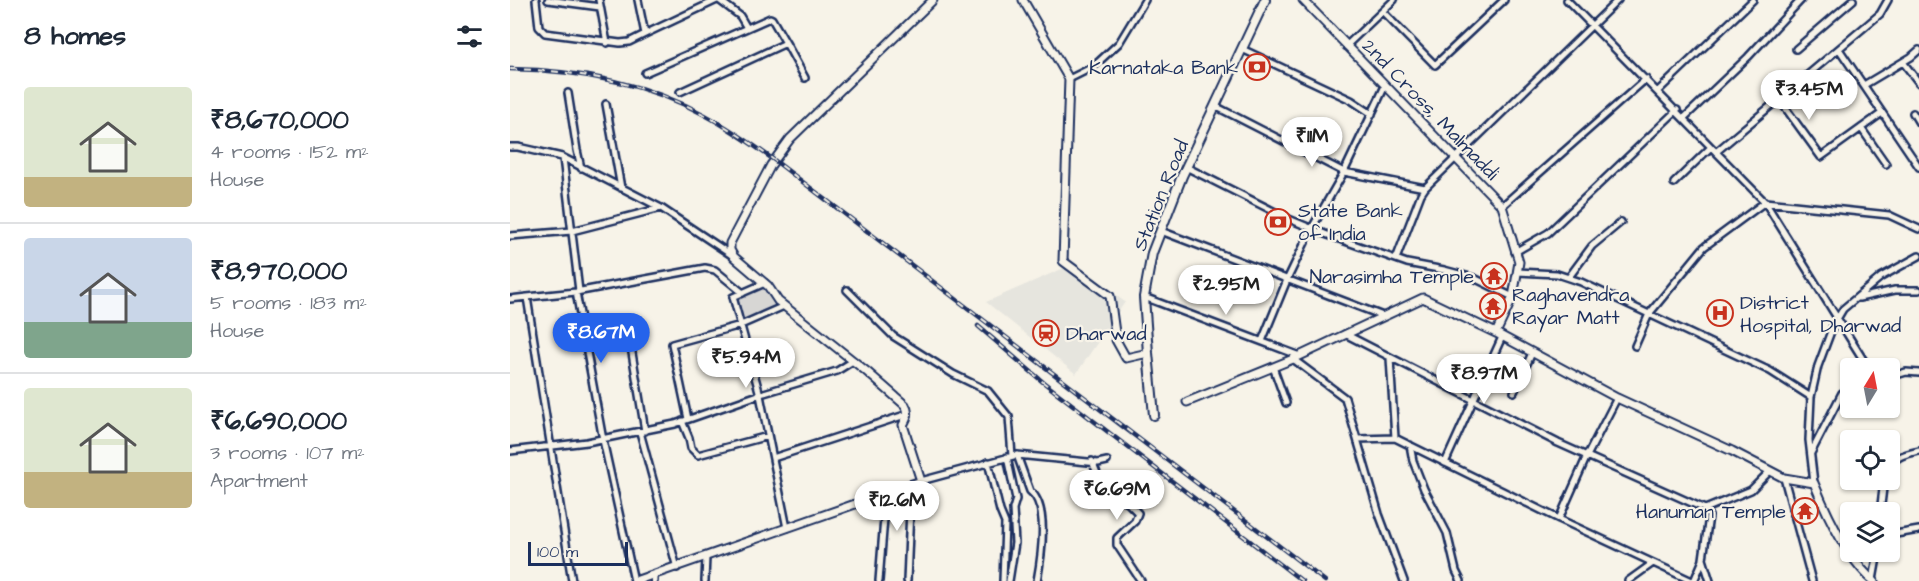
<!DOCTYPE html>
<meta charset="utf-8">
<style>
body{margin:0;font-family:"Architects Daughter",sans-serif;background:#f2f2f3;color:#1f2937;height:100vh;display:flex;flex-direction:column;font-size:22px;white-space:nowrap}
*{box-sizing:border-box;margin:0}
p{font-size:20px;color:#747a83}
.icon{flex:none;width:33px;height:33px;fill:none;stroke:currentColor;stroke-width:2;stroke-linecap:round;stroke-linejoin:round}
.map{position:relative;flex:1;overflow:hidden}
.panel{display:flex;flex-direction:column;background:#fff;width:510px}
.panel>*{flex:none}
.needle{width:39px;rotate:10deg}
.fabs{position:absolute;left:1330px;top:358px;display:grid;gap:12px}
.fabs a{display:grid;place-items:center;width:60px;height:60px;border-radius:6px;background:#fff;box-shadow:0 2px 4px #0004;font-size:30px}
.scale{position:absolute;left:18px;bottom:15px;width:100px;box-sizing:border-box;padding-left:6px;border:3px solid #1b2f5e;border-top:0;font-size:16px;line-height:21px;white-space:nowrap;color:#1b2f5e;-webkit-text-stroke:4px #f7f3e8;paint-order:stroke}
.price{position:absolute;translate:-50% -51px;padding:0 14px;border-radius:21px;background:#fff;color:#222;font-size:20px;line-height:39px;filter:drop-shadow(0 2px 3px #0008)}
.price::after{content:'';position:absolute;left:50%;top:36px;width:18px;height:14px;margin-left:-9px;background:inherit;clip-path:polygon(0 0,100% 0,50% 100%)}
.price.active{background:#2563eb;color:#fff}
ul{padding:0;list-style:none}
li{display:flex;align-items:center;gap:18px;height:150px;padding:0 24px}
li+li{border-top:2px solid #e0e1e3}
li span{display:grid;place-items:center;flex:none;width:168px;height:120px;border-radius:6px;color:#555}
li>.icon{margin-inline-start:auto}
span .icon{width:72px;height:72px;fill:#fffc;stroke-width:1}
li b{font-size:26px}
h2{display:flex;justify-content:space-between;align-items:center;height:72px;padding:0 24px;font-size:26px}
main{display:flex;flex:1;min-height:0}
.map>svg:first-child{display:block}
.built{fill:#e6e5de}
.green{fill:#d7d6d4;stroke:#798299;stroke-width:1.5}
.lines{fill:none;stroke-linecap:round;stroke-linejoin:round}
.minor-casing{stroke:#1b2f5e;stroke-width:10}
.tertiary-casing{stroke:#1b2f5e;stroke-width:11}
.secondary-casing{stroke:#1b2f5e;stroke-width:12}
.minor{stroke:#f7f3e8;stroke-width:5}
.tertiary{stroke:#f7f3e8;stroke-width:7}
.secondary{stroke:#f7f3e8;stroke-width:8}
.rail-casing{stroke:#1b2f5e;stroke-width:4.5}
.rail{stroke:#f7f3e8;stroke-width:2;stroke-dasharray:7;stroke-linecap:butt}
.labels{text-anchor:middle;stroke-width:4.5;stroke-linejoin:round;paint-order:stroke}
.poi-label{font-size:20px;fill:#1b2f5e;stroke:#f7f3e8;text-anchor:start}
.street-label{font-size:20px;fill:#1b2f5e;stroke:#f7f3e8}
</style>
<main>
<section class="panel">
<h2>8 homes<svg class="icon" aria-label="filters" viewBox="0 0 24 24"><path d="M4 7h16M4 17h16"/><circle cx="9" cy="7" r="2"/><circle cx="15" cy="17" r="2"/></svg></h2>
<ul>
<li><span style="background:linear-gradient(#dfe7d0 75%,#c2b280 0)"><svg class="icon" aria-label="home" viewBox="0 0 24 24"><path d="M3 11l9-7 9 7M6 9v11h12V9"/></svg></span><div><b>₹8,670,000</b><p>4 rooms · 152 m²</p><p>House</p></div></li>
<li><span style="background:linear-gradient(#c9d6e8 70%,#7fa58c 0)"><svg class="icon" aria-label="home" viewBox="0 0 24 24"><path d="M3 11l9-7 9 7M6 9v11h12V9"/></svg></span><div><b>₹8,970,000</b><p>5 rooms · 183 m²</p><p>House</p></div></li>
<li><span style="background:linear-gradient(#dfe7d0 70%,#c2b280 0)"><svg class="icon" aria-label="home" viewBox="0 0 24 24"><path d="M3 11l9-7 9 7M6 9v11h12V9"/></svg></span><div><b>₹6,690,000</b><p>3 rooms · 107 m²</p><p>Apartment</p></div></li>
</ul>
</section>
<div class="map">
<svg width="1409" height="581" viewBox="0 0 1409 581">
<rect width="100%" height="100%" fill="#f7f3e8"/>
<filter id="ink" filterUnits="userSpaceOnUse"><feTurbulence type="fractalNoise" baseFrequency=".0167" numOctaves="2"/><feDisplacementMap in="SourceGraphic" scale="12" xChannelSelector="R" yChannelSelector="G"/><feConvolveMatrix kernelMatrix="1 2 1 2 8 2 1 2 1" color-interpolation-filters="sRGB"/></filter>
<g filter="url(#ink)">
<path class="built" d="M 563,264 L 615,302 L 566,374 L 476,302 Z"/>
<path class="green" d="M 255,283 L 274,306 L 231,325 L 223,297 Z"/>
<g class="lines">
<defs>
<path id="minor" d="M 26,0 L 29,27 L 35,33 L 110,43 L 119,42 L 135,34
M 38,0 L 90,7
M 89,0 L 97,43
M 128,0 L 135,34 L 207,0
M 209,0 L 230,16 L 237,28
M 1057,0 L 1255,202 L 1359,369
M 873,12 L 925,65 L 994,0
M 276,43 L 295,78
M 836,46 L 884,0
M 732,49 L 841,100 L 862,114
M 1286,49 L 1343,0
M 1329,49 L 1409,167
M 1393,62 L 1409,83
M 135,73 L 260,18 L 262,19 L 276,43 L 170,92
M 559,79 L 583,67 L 609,43 L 635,0
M 1354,85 L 1401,57 L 1409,50
M 1148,91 L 1243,0
M 58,93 L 67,150 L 71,168
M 1269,99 L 1311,157 L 1372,113
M 96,104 L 111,188
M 705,106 L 834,172 L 915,188
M 1403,113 L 1409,123
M 1174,118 L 1238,57 L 1291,0
M 1351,128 L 1376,164
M 0,147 L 8,147 L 52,157 L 151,208 L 223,256
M 1206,152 L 1370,14 L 1378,0
M 53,158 L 69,291
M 676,167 L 779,219 L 815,234 L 897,263 L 934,270 L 964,278 L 1003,297
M 1164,183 L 1201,147
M 992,206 L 1136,79
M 651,231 L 873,316
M 0,236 L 62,231 L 151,208
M 1005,252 L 1038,233 L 1167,110
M 886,259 L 911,194 L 915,188 L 1108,0
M 1007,272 L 1047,274 L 1071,282 L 1260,371 L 1301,397
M 1059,277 L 1082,246 L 1111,222
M 255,283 L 223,297 L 250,395 L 277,528
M 337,290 L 383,336 L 443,374 L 478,391 L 499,417 L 502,456
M 66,292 L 93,440 L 124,581
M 17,297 L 66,292 L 195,268 L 205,270 L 233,293
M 634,297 L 790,356
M 1349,298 L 1385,290 L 1409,290
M 0,299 L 17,297 L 62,581
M 835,334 L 1048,443 L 1195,509 L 1199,516 L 1193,559 L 1200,581
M 120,341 L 135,431
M 752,341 L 777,280 L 802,228 L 834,172 L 875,86
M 1125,346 L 1139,314 L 1194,247 L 1255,202 L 1379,215 L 1409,229
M 880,358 L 885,438
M 783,359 L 835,398 L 869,514 L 894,581
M 763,367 L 776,403
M 1380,377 L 1396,372 L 1409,373
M 1004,392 L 1022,353
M 178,419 L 162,344 L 231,325 L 274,306
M 172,421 L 179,438 L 181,448 L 188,455 L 258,436
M 130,432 L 167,568
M 848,439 L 885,438 L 1049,519 L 1182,581
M 900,445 L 903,461 L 914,489 L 937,533 L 946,571 L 951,581
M 0,451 L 77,442 L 165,424 L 254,393 L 327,371 L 343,361
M 1301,453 L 1332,393 L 1341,390
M 507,455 L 520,491 C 540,506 531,559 527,581
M 497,457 L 506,499 L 503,509 L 505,543 L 499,581
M 263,458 L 398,414
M 582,461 L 593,488 L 598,494 L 616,501 L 628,513 L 625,521 L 607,538 L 607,545 L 631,581
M 478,462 L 490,511 L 495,523 L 493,581
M 935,463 L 992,337
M 1380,467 C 1386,455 1397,454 1409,451
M 1274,478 L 1302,581
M 411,481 L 507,455 L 588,463 L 597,461
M 1304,483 L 1299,440 L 1301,397 L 1308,366 L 1323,326 L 1333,309 L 1371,277 L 1409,256
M 1195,509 L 1241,490 L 1260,471
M 1370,513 L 1374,480
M 1049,519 L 1077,456 L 1107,398
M 1380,535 L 1409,530
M 1334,542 L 1341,541
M 1363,580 L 1368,552
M 144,581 L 144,575
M 195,581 L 196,557
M 369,581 L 376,493
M 397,581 L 401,484
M 1118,581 L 1143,563
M 1184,581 L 1193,560"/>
<path id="tertiary" d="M 513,0 L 559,79 L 553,261 L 600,296 L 606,340 L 616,358 L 638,353
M 793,0 L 992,206 L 1009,262 L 1003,297 L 986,333 L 1107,398 L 1222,451 L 1274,478 L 1304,483 C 1317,515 1337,559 1364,581
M 677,402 L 783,359 L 913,298 L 986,333
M 125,581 L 411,481 L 393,425 C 397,418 400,413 395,405 L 356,371 L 268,301 L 258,286 L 224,257 L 220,250 L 220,243 L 261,165 L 280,139 L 423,0"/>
<path id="secondary" d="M 644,415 L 638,353 L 634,297 L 642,253 L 672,176 L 755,0"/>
</defs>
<use href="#minor" class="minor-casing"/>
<use href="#tertiary" class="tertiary-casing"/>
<use href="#secondary" class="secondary-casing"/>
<use href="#minor" class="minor"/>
<use href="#tertiary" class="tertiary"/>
<use href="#secondary" class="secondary"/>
<defs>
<path id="rail" d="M 0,69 C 66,70 136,83 195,115 C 219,128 242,144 264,160 L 815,581
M 468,326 L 533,382 L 792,581"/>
</defs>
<use href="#rail" class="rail-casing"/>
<use href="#rail" class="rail"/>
</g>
</g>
<defs>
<symbol id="bank-ring" viewBox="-11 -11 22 22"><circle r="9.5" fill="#f7f3e8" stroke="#c8321e" stroke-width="1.5"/><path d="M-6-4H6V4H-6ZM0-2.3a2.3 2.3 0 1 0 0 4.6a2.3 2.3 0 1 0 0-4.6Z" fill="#c8321e"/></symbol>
<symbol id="temple-ring" viewBox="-11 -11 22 22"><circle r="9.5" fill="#f7f3e8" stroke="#c8321e" stroke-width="1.5"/><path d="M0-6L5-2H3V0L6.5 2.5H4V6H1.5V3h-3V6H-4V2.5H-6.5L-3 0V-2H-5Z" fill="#c8321e"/></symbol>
<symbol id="hospital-ring" viewBox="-11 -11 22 22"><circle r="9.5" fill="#f7f3e8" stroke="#c8321e" stroke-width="1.5"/><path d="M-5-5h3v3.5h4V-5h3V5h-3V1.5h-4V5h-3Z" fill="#c8321e"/></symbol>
<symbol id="station-ring" viewBox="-11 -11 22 22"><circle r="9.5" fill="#f7f3e8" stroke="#c8321e" stroke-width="1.5"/><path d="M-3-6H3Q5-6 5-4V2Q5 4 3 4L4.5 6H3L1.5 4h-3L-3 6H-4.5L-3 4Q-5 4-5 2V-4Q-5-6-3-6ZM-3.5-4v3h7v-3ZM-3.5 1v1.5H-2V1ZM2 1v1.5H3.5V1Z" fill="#c8321e"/></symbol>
</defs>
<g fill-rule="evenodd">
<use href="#bank-ring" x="732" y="52" width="30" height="30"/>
<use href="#bank-ring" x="753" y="207" width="30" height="30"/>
<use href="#temple-ring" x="969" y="261" width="30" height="30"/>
<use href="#temple-ring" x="968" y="291" width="30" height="30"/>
<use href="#hospital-ring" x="1195" y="298" width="30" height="30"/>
<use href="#station-ring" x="521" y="318" width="30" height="30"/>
<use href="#temple-ring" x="1280" y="496" width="30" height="30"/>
</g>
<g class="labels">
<g class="poi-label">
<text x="728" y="74" text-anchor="end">Karnataka Bank</text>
<text x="788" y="217">State Bank<tspan x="788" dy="23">of India</tspan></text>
<text x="964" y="283" text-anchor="end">Narasimha Temple</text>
<text x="1002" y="301">Raghavendra<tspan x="1002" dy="23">Rayar Matt</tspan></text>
<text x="1230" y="309">District<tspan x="1230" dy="23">Hospital, Dharwad</tspan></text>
<text x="556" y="340">Dharwad</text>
<text x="1276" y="518" text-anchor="end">Hanuman Temple</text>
</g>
<g class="street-label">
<text transform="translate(921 109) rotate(46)" y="7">2nd Cross, Malmaddi</text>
<text transform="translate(650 195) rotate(-68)" y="7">Station Road</text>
</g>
</g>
</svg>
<div class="fabs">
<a><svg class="needle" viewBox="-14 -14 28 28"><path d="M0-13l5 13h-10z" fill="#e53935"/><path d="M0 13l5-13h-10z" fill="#747a83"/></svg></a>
<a><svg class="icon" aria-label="locate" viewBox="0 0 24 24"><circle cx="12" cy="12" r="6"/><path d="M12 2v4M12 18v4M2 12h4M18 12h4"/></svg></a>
<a><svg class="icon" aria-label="layers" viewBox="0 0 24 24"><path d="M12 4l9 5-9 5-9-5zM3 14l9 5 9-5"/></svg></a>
</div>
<div class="scale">100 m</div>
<b class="price" style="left:1299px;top:121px">₹3.45M</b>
<b class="price" style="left:802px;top:168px">₹11M</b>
<b class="price" style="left:716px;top:316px">₹2.95M</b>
<b class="price active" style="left:91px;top:364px">₹8.67M</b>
<b class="price" style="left:236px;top:389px">₹5.94M</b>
<b class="price" style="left:974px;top:405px">₹8.97M</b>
<b class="price" style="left:607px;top:521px">₹6.69M</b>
<b class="price" style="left:387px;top:532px">₹12.6M</b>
</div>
</main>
